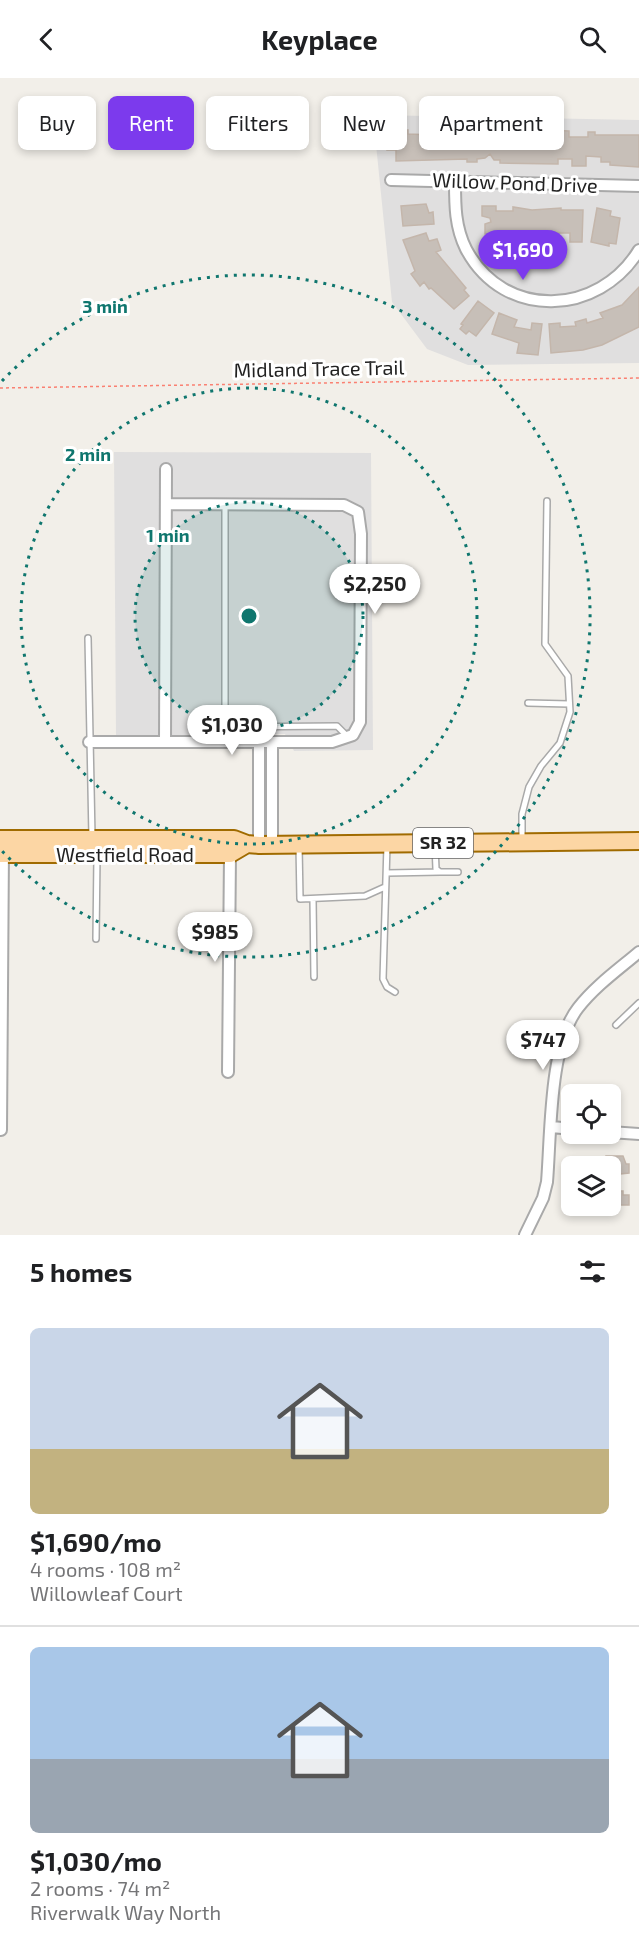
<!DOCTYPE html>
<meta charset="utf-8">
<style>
body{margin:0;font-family:"Exo 2",sans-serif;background:#f2f2f2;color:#202124;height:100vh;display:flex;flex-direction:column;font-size:22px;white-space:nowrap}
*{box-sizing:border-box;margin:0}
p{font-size:20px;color:#757577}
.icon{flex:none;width:33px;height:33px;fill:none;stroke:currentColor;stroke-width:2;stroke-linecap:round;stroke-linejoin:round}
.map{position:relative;height:1157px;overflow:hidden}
.sheet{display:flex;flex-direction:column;background:#fff;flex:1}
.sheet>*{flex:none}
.top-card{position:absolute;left:18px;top:18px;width:603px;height:54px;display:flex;gap:12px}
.controls{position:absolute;left:561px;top:1006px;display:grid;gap:12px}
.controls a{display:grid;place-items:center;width:60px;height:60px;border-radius:9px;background:#fff;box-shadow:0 3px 9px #0003;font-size:30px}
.price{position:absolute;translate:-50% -51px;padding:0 14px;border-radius:21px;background:#fff;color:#222;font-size:20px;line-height:39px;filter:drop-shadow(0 2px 3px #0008)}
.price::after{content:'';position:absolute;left:50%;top:36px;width:18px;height:14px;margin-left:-9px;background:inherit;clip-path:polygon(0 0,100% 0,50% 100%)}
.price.on{background:#7c3aed;color:#fff}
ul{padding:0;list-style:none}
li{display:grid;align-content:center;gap:12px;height:318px;padding:0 30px}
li+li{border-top:2px solid #e0e0e0}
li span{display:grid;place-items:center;height:186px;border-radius:9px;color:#555}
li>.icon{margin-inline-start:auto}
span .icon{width:108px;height:108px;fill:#fffc;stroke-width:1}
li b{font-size:26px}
h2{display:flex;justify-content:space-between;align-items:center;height:72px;padding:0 30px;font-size:26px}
.tag{padding:0 21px;border-radius:9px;background:#fff;box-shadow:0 3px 9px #0003;font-size:21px;line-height:54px}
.tag.on{background:#7c3aed;color:#fff}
header{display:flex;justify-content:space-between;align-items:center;height:78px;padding:0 30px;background:#fff;font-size:27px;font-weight:700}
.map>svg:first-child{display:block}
.residential{fill:#e0dfdf}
.building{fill:#c7bfb8;stroke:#c4b6ab;stroke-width:1.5}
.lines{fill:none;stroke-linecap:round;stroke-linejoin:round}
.lane-casing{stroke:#a9a9a9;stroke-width:8}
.street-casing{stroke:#a9a9a9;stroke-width:14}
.primary-casing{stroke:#a06b00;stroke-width:20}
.path{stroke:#fa8072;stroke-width:1.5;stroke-dasharray:3 3;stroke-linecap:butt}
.lane{stroke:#fff;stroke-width:5}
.street{stroke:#fff;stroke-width:10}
.primary{stroke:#fcd6a4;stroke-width:16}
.ring{fill:none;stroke:#0f766e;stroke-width:3;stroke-dasharray:3 6}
.labels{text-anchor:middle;stroke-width:6;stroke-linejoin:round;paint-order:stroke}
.shield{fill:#fff;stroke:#646464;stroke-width:1.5}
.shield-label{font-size:18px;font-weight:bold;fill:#222}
.street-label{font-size:20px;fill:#222;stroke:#fff}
.centre{fill:#0f766e;stroke:#fff;stroke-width:3}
.ring-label{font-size:18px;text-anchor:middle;font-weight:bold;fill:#0f766e;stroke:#fff;stroke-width:6;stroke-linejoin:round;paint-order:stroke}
</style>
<header><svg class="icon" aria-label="back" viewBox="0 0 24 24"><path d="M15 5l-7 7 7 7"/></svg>Keyplace<svg class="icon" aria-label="search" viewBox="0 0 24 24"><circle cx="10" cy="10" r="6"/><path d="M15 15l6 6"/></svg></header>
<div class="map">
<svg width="639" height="1157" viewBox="0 0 639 1157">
<rect width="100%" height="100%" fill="#f2efe9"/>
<path class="residential" d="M 373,37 L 639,42 L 639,285 L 468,287 L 427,271 L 392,224 Z
M 114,374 L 371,375 L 373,672 L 294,673 L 285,656 L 116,659 Z"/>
<path class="building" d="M 388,52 L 408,52 L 408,56 L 434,57 L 511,54 L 511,59 L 546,59 L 546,52 L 569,53 L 569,59 L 588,59 L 588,54 L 595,54 L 595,57 L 639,57 L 639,89 L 610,87 L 610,84 L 601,84 L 601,79 L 586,78 L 586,88 L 572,88 L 572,81 L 558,81 L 558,86 L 500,85 L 500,82 L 494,82 L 490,76 L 485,80 L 477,81 L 477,84 L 467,84 L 467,81 L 396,83 L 396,72 L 387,72 Z
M 426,126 L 429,135 L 433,134 L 434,146 L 403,148 L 401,128 Z
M 482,128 L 496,128 L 496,133 L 513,133 L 513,129 L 532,132 L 561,130 L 561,132 L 583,132 L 582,164 L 570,164 L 570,155 L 556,155 L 556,159 L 508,158 L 508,162 L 499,162 L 499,156 L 485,156 L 485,146 L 491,144 L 490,140 L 482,138 Z
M 597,130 L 611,133 L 610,138 L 620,140 L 616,166 L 609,165 L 609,168 L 591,164 Z
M 426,155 L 429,163 L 437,161 L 441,172 L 436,174 L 466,210 L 464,212 L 469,218 L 454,231 L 431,210 L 429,211 L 424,204 L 420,208 L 411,196 L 415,193 L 403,162 Z
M 639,209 L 639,249 L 602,267 L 583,272 L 551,275 L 549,246 L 560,245 L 560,249 L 576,248 L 575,244 L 586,241 L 587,245 L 603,240 L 600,235 L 622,227 Z
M 478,223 L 494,235 L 476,258 L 469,253 L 466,256 L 460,251 L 463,247 L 461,246 Z
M 499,235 L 517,242 L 514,249 L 531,252 L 532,245 L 542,246 L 538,277 L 517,275 L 519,265 L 492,256 Z
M 606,1078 L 623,1078 L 626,1086 L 629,1086 L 629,1095 L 620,1096 L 620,1113 L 623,1113 L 623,1117 L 629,1117 L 629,1127 L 610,1127 L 610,1089 L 606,1089 Z"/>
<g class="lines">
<defs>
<path id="lane" d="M 225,427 L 225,664
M 88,560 L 92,759
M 528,625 L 569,626
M 225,649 L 337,648 L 348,659
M 522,763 L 522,736 L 529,709 L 541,688 L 560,665 L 570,634 L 568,598 L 545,566 L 547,423
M 387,767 L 383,901 L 387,909 L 395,914
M 435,767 L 436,791 L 440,794 L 458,794
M 299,768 L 300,821 L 365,818 L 385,809
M 387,795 L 440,794
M 313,821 L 314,899
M 96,861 L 97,778
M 616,947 L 639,925"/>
<path id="street" d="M 391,102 L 639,108
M 455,104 C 455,127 455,149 466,171 C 504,243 599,238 639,172
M 89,664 L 332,664 L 353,657 L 360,644 L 361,456 L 358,434 L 344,427 L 166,426
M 165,664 L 166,391
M 259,664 L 259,767
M 272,664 L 272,767
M 228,994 L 230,776
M 552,1049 L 572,1051
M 1,1052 L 3,770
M 610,1054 L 639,1056
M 525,1157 L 543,1120 L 547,1104 C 551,1056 549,967 578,930 C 595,908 619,891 639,874"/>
<path id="primary" d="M 0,761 L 234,761 L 247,766 L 259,767 L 639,763
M 0,776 L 230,776 L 247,766"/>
</defs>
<use href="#lane" class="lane-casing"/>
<use href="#street" class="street-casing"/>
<use href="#primary" class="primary-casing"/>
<path class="path" d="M 0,310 L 639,300"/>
<use href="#lane" class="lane"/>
<use href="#street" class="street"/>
<use href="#primary" class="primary"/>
</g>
<circle cx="249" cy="538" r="114" fill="#0f766e" fill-opacity=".12"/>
<g class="ring">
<circle cx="249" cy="538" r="114"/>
<circle cx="249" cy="538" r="228"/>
<path d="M2 303A341 341 0 1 1 2 773"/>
</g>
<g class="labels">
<rect class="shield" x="413" y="750" width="60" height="30" rx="4.5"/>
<g class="shield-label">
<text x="443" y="771">SR 32</text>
</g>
<g class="street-label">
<text transform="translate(515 105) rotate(2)" y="7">Willow Pond Drive</text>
<text transform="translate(319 291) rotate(-1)" y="7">Midland Trace Trail</text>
<text x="125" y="784">Westfield Road</text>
</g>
</g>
<circle cx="249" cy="538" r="9" class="centre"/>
<g class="ring-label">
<text x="105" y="235">3 min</text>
<text x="88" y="383">2 min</text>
<text x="168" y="464">1 min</text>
</g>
</svg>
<div class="controls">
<a><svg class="icon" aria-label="locate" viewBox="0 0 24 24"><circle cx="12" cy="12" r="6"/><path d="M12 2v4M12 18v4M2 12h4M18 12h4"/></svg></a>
<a><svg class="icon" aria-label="layers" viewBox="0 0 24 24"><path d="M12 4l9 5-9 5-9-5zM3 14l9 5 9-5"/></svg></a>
</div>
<b class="price on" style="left:523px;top:203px">$1,690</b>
<b class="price" style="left:375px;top:537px">$2,250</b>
<b class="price" style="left:232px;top:678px">$1,030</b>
<b class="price" style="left:215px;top:885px">$985</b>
<b class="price" style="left:543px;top:993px">$747</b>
<div class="top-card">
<a class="tag">Buy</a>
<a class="tag on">Rent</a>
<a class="tag">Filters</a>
<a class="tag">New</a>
<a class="tag">Apartment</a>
</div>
</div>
<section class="sheet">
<h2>5 homes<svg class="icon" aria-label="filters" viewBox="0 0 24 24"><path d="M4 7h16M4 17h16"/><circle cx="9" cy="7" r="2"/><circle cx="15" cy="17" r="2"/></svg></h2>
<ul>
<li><span style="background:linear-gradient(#c9d6e8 65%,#c2b280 0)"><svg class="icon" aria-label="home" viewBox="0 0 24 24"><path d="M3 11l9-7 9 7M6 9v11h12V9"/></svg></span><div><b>$1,690/mo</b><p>4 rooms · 108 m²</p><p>Willowleaf Court</p></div></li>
<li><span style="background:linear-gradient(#a9c7e8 60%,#9aa5b1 0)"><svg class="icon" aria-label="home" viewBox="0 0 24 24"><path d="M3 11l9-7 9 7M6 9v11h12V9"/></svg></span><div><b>$1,030/mo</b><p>2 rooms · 74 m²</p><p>Riverwalk Way North</p></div></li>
</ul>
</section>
